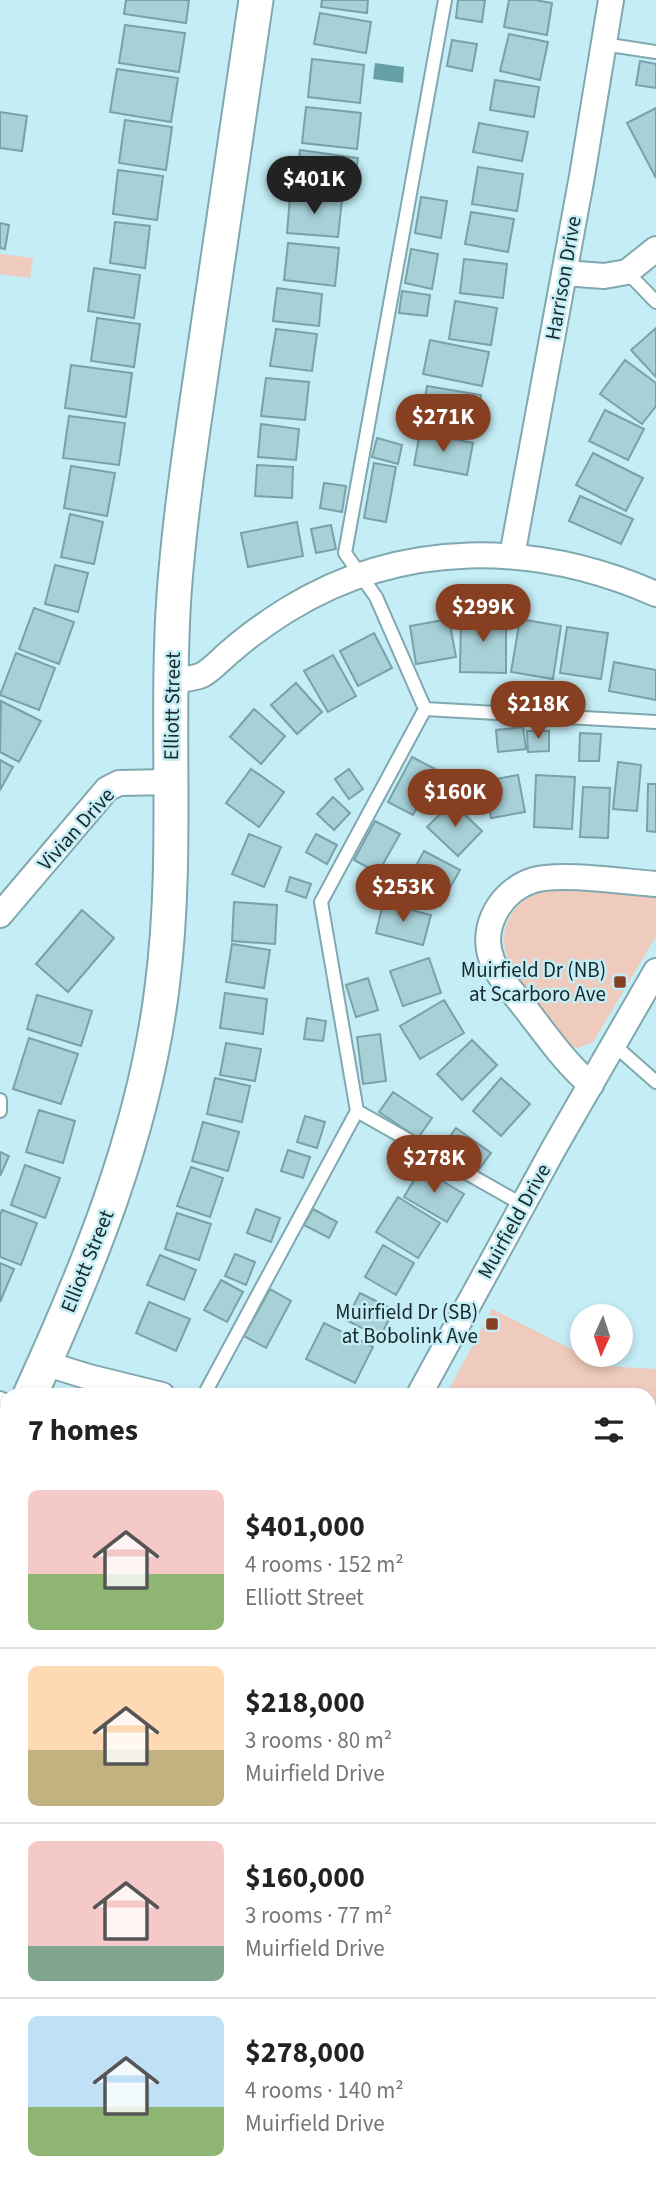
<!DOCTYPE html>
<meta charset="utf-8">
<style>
body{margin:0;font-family:"Source Sans 3",sans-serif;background:#f6f6f6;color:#222;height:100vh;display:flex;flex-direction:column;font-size:26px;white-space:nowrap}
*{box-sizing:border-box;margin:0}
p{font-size:23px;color:#767676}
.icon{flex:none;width:38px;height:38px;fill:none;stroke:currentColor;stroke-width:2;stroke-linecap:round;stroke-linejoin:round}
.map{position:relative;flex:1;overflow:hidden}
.sheet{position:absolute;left:0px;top:1388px;width:656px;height:800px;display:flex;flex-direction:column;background:#fff;border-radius:21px 21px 0 0;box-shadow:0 4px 10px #0003}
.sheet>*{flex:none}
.needle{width:46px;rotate:183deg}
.tools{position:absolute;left:570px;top:1304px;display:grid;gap:14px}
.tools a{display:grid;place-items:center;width:63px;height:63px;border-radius:50%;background:#fff;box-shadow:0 4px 10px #0003;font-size:35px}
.price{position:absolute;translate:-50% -60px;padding:0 16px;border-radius:24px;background:#873f22;color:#fff;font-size:23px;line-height:46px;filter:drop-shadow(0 2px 4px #0008)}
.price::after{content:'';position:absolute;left:50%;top:42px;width:21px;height:16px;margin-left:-10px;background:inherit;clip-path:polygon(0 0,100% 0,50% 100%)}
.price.on{background:#222;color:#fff}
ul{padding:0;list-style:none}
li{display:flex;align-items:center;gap:21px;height:175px;padding:0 28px}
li+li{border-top:2px solid #e0e0e0}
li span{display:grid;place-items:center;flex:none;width:196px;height:140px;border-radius:10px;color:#555}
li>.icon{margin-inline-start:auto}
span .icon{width:84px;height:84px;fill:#fffc;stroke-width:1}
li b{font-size:30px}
h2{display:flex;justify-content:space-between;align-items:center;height:84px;padding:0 28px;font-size:30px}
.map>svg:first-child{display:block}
.green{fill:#efcbbd}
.water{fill:#679fa9}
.building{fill:#a7d0d7;stroke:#7aa1a8;stroke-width:2}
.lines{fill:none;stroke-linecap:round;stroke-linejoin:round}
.lane-casing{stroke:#80a8af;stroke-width:16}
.street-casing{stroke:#80a8af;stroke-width:28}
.secondary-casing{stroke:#80a8af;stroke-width:37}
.lane{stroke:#fff;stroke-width:12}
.street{stroke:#fff;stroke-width:24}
.secondary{stroke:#fff;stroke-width:33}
.poi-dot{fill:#873f22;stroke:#c4edf5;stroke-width:2.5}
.labels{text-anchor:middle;stroke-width:5;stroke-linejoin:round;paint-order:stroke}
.street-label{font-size:21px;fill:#18282b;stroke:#c4edf5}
.poi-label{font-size:21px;fill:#18282b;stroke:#c4edf5;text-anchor:end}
</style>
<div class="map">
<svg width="656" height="2187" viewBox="0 0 656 2187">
<rect width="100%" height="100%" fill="#c4edf5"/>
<path class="green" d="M 0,254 L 33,258 L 30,278 L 0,274 Z
M 555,889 L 656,895 L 656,936 L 595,1039 L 592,1043 L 577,1048 L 565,1043 C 542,1012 489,960 508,921 C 518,899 533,894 555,889 Z
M 492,1309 L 605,1366 L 656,1369 L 656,1901 L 649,1901 L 649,1395 L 446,1395 Z"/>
<path class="water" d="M 375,63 L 404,67 L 403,83 L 373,79 Z"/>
<path class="building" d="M 126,0 L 189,0 L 186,23 L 124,14 Z
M 322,0 L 368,0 L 367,13 L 321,7 Z
M 458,0 L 485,0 L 482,22 L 456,18 Z
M 509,0 L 535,0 L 552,3 L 547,35 L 504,27 Z
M 320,13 L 371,22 L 366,53 L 314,44 Z
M 125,25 L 185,33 L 179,72 L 119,63 Z
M 509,34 L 548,42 L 540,80 L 500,71 Z
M 452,40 L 477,44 L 472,71 L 447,66 Z
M 312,59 L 364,65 L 360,103 L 308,97 Z
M 640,61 L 656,64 L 656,88 L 636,85 Z
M 117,69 L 178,78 L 171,122 L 110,112 Z
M 495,80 L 539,87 L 534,117 L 490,110 Z
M 306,107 L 361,113 L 357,149 L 302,143 Z
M 656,108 L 656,178 L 627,123 Z
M 0,112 L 27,116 L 22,151 L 0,148 Z
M 125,120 L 172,127 L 166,170 L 119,163 Z
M 479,123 L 528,132 L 522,161 L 473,152 Z
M 300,150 L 358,158 L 352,194 L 295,186 Z
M 478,167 L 523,174 L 517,211 L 472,204 Z
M 118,170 L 163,176 L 157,220 L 113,214 Z
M 290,196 L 342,200 L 338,237 L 287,233 Z
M 421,197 L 447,201 L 441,238 L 415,233 Z
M 471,212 L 514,219 L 508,252 L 465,244 Z
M 115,222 L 150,226 L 145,268 L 110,263 Z
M 0,223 L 9,225 L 5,249 L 0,248 Z
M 288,243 L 339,248 L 335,286 L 284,280 Z
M 411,249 L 438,254 L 432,289 L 405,283 Z
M 464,259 L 507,264 L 503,298 L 460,293 Z
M 94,268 L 140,275 L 134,318 L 88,311 Z
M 277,288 L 322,294 L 319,326 L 273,321 Z
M 402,291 L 430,295 L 427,316 L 399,313 Z
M 455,301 L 497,308 L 491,345 L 449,339 Z
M 97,318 L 140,324 L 134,367 L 91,361 Z
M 656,328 L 656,377 L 631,350 Z
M 276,329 L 317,334 L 312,371 L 270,366 Z
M 430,340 L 489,352 L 482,386 L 423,374 Z
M 625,360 L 656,383 L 656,406 L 642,424 L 600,394 Z
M 71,365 L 132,373 L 126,417 L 65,408 Z
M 266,378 L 309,382 L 305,420 L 261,416 Z
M 427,386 L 481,395 L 475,432 L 421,423 Z
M 605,410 L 644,429 L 628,460 L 589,441 Z
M 69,416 L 125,423 L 119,465 L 63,458 Z
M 261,424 L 299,429 L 296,460 L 258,457 Z
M 420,432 L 473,443 L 467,475 L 414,465 Z
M 377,438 L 402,445 L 398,464 L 372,457 Z
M 593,453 L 643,478 L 626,511 L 576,485 Z
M 374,463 L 396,467 L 386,522 L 364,518 Z
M 257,465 L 293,467 L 292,498 L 255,496 Z
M 71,466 L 115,473 L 107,516 L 64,508 Z
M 324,483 L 346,486 L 342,512 L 320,508 Z
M 580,496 L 633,519 L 621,544 L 569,521 Z
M 70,514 L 103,522 L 94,564 L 61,557 Z
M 297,522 L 303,556 L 248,567 L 241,533 Z
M 331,525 L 336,549 L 316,553 L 311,529 Z
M 55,565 L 88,573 L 78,612 L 45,604 Z
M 34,608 L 74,622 L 59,664 L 19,649 Z
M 461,615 L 506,615 L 506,673 L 460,672 Z
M 449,619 L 456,657 L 416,664 L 410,626 Z
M 520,619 L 561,626 L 553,679 L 511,672 Z
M 567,627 L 608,633 L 601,679 L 560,673 Z
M 374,633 L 392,668 L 358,686 L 340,651 Z
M 16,653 L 55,668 L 39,710 L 0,695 Z
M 333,655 L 356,696 L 328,712 L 304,671 Z
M 614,662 L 656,670 L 656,700 L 609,691 Z
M 296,683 L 322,712 L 297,734 L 271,705 Z
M 1,701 L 41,721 L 19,762 L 0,752 Z
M 254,709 L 285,736 L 261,764 L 230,737 Z
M 523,727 L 526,749 L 498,752 L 496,730 Z
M 527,731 L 549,731 L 549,751 L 528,752 Z
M 580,733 L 601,734 L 599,761 L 579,761 Z
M 412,757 L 437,770 L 413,815 L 388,802 Z
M 0,760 L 13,767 L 0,790 Z
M 618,762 L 641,765 L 637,811 L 613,809 Z
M 251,769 L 284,792 L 259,827 L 226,803 Z
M 349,769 L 363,789 L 349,799 L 335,779 Z
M 518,775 L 525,812 L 491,818 L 484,781 Z
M 536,775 L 575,777 L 572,829 L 534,827 Z
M 648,784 L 656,784 L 656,832 L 647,831 Z
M 583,787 L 610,788 L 608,838 L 580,837 Z
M 333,797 L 350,813 L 334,830 L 317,814 Z
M 452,802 L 482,831 L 458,856 L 427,827 Z
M 375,821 L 400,834 L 378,873 L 354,860 Z
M 249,834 L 281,847 L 264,887 L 232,874 Z
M 316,834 L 337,845 L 327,864 L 306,852 Z
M 424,851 L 460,870 L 440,906 L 405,886 Z
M 290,877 L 311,884 L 306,898 L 286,891 Z
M 234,902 L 277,905 L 275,944 L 232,941 Z
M 383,903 L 431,915 L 423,945 L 376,933 Z
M 82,910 L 114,938 L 68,992 L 36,964 Z
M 232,944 L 270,950 L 264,988 L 226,982 Z
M 429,958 L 441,993 L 403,1006 L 390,971 Z
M 368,978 L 378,1010 L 356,1017 L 346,985 Z
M 225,993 L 267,999 L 263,1034 L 220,1028 Z
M 37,995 L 92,1011 L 81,1046 L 27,1029 Z
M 444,1000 L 464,1033 L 420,1059 L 400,1026 Z
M 307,1018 L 326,1021 L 323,1041 L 304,1039 Z
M 380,1034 L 386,1081 L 363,1084 L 357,1037 Z
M 29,1038 L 78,1054 L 61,1104 L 13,1089 Z
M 472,1040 L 497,1065 L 462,1100 L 437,1074 Z
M 226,1043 L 261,1049 L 255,1081 L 220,1075 Z
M 215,1078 L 250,1086 L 242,1122 L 207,1114 Z
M 501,1078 L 530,1104 L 501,1136 L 473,1111 Z
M 393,1092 L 432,1118 L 418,1138 L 379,1112 Z
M 39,1110 L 75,1121 L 63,1163 L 26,1152 Z
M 305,1116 L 325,1122 L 317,1148 L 297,1142 Z
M 203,1122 L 239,1132 L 228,1171 L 192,1161 Z
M 456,1128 L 491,1153 L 477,1172 L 442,1147 Z
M 288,1150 L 310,1157 L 303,1178 L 281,1171 Z
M 0,1152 L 9,1156 L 0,1176 Z
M 25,1165 L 60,1178 L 45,1218 L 11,1205 Z
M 191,1167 L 223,1178 L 210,1217 L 177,1206 Z
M 421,1168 L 464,1194 L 447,1222 L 404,1197 Z
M 398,1197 L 440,1223 L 418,1258 L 376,1232 Z
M 256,1209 L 280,1218 L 271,1242 L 247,1233 Z
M 313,1209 L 337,1222 L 329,1238 L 304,1225 Z
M 2,1210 L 37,1223 L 21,1265 L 0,1257 L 0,1215 Z
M 177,1213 L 211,1224 L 199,1260 L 165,1249 Z
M 383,1245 L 414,1263 L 396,1295 L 365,1277 Z
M 235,1254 L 255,1262 L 246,1285 L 225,1276 Z
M 160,1255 L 196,1270 L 184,1300 L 147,1285 Z
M 0,1263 L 14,1269 L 0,1302 Z
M 221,1280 L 243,1292 L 227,1322 L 204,1310 Z
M 270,1289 L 291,1301 L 266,1348 L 244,1336 Z
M 360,1293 L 394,1310 L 380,1337 L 346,1320 Z
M 149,1302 L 190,1319 L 176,1351 L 136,1333 Z
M 324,1323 L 373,1347 L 355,1383 L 306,1359 Z
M 7,1608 L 7,1634 L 0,1631 L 0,1624 Z
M 0,1638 L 7,1641 L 7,1682 L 0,1679 Z
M 0,1689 L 7,1692 L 7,1701 L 0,1719 Z
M 7,1741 L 7,1788 L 0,1784 L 0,1753 Z
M 0,1870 L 7,1873 L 7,1903 L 0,1900 Z
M 4,1960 L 7,1961 L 7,1992 L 0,1990 L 0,1975 Z
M 649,1962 L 656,1963 L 656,2001 L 649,2000 Z
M 649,2011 L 656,2012 L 656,2056 L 649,2056 Z
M 656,2070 L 656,2107 L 649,2109 L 649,2072 Z
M 1,2084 L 7,2085 L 7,2117 L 0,2116 Z
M 0,2128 L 7,2128 L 7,2161 L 0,2161 Z
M 0,2172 L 7,2172 L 7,2180 L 33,2180 L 33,2187 L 0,2187 Z
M 141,2180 L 179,2180 L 178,2187 L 141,2187 Z
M 215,2180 L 237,2180 L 236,2187 L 215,2187 Z
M 549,2180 L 576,2180 L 578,2187 L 548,2187 Z"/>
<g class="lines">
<defs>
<path id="lane" d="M 603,44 L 656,52
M 627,272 L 656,302
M 425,709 L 376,597 L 345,553 L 445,0
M 425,709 L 656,722
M 613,1044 L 656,1082
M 0,1100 L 0,1111
M 357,1111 L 523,1205
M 204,1395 L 357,1111 L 321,902 L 425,709
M 0,1398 L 7,1401
M 0,1850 L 7,1834
M 589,2180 L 591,2187
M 254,2187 L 254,2180"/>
<path id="street" d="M 564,273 L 604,276 L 627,272 L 656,249
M 512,556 L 582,176 L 611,0
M 171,681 C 180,679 194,679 202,675 C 212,670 222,658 231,651 C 248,636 268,622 287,610 C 402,539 535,541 656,594
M 0,915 L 107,789 L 119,783 L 171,782
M 591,1085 C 564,1062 544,1032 522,1004 C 512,991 498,977 492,960 C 479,927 501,890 534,880 C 560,872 626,882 656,884
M 44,1363 L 89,1377 L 162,1395
M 419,1395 L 554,1148 L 656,971
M 649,1934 L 656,1935
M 0,2043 L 7,2043
M 403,2180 L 404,2187
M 86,2187 L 87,2180"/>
<path id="secondary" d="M 30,1395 C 90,1264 144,1132 162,988 C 179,858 165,726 174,595 C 180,512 193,429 205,347 C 222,231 239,116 256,0
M 0,1463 L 7,1447"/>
</defs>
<use href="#lane" class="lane-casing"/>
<use href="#street" class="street-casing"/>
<use href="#secondary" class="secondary-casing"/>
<use href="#lane" class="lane"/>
<use href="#street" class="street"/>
<use href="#secondary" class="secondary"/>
</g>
<g class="poi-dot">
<rect x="613" y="975" width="14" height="14" rx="3.5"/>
<rect x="485" y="1317" width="14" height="14" rx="3.5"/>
</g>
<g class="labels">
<g class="street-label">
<text transform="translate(563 278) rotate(-80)" y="7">Harrison Drive</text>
<text transform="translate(172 706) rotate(-89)" y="7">Elliott Street</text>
<text transform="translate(76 829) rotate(-48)" y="7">Vivian Drive</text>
<text transform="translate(514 1221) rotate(-61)" y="7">Muirfield Drive</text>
<text transform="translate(87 1261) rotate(-68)" y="7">Elliott Street</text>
</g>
<g class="poi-label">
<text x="606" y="977">Muirfield Dr (NB)<tspan x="606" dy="24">at Scarboro Ave</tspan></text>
<text x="478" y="1319">Muirfield Dr (SB)<tspan x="478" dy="24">at Bobolink Ave</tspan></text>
</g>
</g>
</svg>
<div class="tools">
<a><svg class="needle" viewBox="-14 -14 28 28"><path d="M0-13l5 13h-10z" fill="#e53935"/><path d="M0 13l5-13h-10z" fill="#767676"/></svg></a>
</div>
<b class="price on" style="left:314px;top:216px">$401K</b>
<b class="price" style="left:443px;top:454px">$271K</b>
<b class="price" style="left:483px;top:644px">$299K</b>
<b class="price" style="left:538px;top:741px">$218K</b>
<b class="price" style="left:455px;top:829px">$160K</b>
<b class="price" style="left:403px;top:924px">$253K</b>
<b class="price" style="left:434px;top:1195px">$278K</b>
<section class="sheet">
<h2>7 homes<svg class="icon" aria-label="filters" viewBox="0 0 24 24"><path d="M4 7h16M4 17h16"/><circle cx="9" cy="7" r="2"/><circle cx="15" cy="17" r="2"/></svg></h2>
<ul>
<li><span style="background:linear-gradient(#f6c9c9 60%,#8fb573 0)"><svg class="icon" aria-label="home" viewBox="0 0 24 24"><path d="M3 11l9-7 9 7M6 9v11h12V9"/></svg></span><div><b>$401,000</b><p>4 rooms · 152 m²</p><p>Elliott Street</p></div></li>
<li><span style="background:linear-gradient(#ffd9b3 60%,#c2b280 0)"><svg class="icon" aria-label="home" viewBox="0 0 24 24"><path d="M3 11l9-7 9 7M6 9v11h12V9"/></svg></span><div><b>$218,000</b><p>3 rooms · 80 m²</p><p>Muirfield Drive</p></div></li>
<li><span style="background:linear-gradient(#f6c9c9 75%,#7fa58c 0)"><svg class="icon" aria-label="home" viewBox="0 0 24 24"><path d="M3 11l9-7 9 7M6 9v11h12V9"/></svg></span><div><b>$160,000</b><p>3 rooms · 77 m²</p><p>Muirfield Drive</p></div></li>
<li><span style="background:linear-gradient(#bfe0f5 65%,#8fb573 0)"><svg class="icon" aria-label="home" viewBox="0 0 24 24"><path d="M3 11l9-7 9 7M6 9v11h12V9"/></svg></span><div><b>$278,000</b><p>4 rooms · 140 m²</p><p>Muirfield Drive</p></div></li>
</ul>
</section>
</div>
